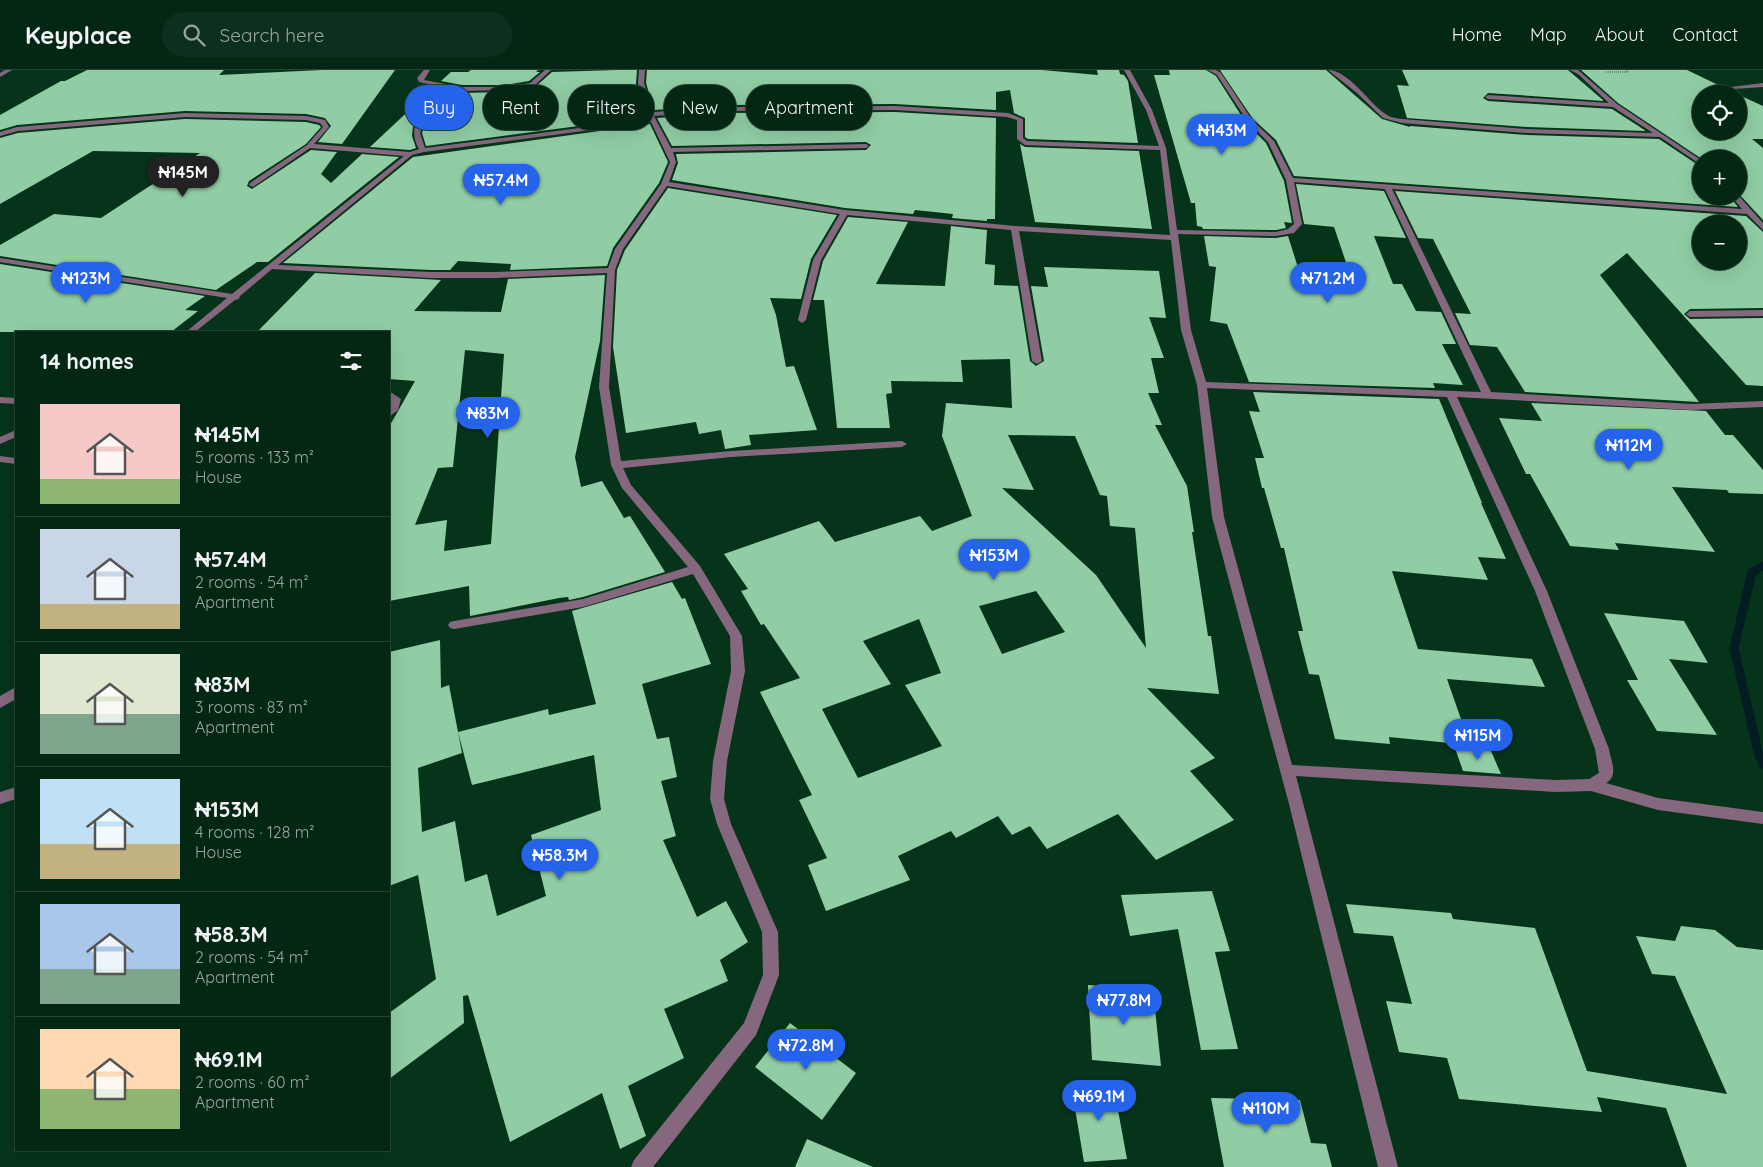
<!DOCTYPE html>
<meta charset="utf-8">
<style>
body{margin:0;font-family:Quicksand,sans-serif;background:#0d2f1d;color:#f1f3f6;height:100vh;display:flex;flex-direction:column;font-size:19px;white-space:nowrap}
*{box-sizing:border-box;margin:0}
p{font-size:16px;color:#97a5a0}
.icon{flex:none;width:28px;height:28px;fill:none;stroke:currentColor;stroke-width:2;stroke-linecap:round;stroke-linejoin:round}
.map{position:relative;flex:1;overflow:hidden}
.side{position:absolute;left:15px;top:261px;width:375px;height:820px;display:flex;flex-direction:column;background:#042714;border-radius:0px;box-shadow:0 5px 20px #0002,0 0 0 1px #254434}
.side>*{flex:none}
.banner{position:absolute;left:405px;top:15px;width:475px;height:45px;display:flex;gap:10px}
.tools{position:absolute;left:1692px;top:15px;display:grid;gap:10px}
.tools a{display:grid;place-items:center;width:55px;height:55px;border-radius:50%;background:#042714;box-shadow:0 5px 20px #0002,0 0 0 1px #254434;font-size:25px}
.price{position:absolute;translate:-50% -42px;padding:0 11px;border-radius:18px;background:#2563eb;color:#fff;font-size:16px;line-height:32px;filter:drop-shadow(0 1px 2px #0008)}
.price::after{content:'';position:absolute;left:50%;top:30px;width:15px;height:11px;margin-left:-8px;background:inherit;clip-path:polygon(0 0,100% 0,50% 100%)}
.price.selected{background:#222;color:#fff}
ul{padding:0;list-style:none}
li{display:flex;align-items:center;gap:15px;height:125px;padding:0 25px}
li+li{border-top:1px solid #254434}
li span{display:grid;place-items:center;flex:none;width:140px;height:100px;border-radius:0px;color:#555}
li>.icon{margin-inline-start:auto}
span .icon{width:60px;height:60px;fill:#fffc;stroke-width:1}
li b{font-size:21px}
h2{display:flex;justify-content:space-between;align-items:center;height:60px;padding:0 25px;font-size:21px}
.chip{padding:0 18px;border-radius:22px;background:#042714;box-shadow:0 5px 20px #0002,0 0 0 1px #254434;font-size:18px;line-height:45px}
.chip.selected{background:#2563eb;color:#fff}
header{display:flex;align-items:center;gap:30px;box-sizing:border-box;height:70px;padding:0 25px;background:#042714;border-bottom:1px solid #254434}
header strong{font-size:24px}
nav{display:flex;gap:28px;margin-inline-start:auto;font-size:18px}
.search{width:350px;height:45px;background:#0d2f1d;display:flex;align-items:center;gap:12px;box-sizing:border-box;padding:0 18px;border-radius:28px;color:#97a5a0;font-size:19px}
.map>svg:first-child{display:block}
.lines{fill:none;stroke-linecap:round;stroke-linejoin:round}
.stream-far1{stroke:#021c22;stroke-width:8}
.stream{stroke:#021c22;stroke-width:9}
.building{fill:#90cda4;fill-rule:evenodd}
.path{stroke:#679278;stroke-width:2;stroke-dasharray:1 1;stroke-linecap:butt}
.minor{fill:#85687e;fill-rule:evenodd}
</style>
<header>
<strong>Keyplace</strong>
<div class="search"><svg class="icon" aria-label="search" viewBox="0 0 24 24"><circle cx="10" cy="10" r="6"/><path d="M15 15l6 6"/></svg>Search here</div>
<nav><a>Home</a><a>Map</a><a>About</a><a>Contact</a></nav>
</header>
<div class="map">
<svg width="1763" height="1097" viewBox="0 0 1763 1097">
<rect width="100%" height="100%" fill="#06341b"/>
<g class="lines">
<path class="stream-far1" d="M 1752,502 L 1763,496"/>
<path class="stream" d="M 1755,501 L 1752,502 L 1734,578 L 1759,686 L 1763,694"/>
</g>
<path class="building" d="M 87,0 L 224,0 L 219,5 L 322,0 L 395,0 L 342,74 L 318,72 L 331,56 L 325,48 L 306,44 L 185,41 L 17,55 L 0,60 L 0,45 L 61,11 L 65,11 Z
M 471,0 L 538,0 L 536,2 L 540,2 L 529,11 L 505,15 L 462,15 L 441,11 L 451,2 L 468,2 Z
M 618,0 L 637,0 L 636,14 L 647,47 L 426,76 L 422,63 L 428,45 L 423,42 L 418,46 L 413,55 L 412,66 L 416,78 L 410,80 L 370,77 L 434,17 L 462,23 L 505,22 L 534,18 L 552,2 Z
M 647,0 L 1042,0 L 1098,5 L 1097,0 L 1119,0 L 1120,4 L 1124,5 L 1128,11 L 1138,73 L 1028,69 L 1025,67 L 1025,48 L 1014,43 L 1010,20 L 996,22 L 996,40 L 895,34 L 726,35 L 654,40 L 646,13 Z
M 1169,0 L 1206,0 L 1216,6 L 1246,53 L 1266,73 L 1284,111 L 1292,153 L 1284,152 L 1286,158 L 1276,160 L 1203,159 L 1202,157 L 1197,156 L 1195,133 L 1191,133 L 1154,5 L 1170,5 Z
M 1220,0 L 1326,0 L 1382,49 L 1410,57 L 1410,56 L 1527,65 L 1659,69 L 1701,97 L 1701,126 L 1729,126 L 1738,137 L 1294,106 L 1276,70 L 1253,49 Z
M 1402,0 L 1568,0 L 1604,31 L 1488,23 L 1483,28 L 1488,31 L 1612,39 L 1646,61 L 1527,57 L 1407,48 L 1397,15 L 1409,16 Z
M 1581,0 L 1687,0 L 1737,24 L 1701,24 L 1701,61 L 1739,61 L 1739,25 L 1763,36 L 1763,69 L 1752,69 L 1763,78 L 1763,150 L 1739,124 L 1739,89 L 1702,89 L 1618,33 Z
M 895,42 L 996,48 L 995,149 L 987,149 L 987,151 L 952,148 L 953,144 L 915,140 L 913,144 L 845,138 L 672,110 L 678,93 L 676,84 L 866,80 L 871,75 L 866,72 L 672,76 L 657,48 L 726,43 Z
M 185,49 L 306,52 L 319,55 L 321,57 L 306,74 L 249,111 L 247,116 L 252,119 L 311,80 L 337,82 L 321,104 L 331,113 L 362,84 L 399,87 L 268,192 L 257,192 L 216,220 L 0,186 L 0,175 L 54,144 L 101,148 L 200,83 L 93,81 L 0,134 L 0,68 L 18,63 Z
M 650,54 L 668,92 L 659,113 L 613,178 L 607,196 L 510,200 L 511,194 L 458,191 L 450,200 L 431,200 L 283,193 L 413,87 Z
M 1020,74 L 1025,77 L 1139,81 L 1152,159 L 1035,152 Z
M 1296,114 L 1384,121 L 1406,168 L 1374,166 L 1393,214 L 1402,214 L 1416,241 L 1441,242 L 1456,274 L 1442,274 L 1463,315 L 1433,313 L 1435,318 L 1249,312 L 1227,254 L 1210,251 L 1216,197 L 1209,196 L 1204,166 L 1276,168 L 1288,166 L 1301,207 L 1352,210 L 1334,157 L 1304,154 Z
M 668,118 L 837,145 L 811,189 L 801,229 L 770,228 L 776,245 L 786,297 L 794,296 L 817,360 L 749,365 L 751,375 L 725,379 L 721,360 L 699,364 L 696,352 L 626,363 L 613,277 L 617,200 L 625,180 Z
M 1395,121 L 1746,146 L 1763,162 L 1763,238 L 1690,239 L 1684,244 L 1690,249 L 1763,248 L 1763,316 L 1746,315 L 1627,183 L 1600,205 L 1699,332 L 1525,322 L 1497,277 L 1470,275 L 1455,243 L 1471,244 L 1433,169 L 1418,168 ZM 1701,154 L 1739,154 L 1739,191 L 1701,191 Z
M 848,147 L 908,152 L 876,214 L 945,216 L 951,156 L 987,160 L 985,194 L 995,195 L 994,215 L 1018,216 L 1030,291 L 1036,296 L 1044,291 L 1031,216 L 1048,217 L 1044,197 L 1159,201 L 1166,248 L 1149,247 L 1164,288 L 1151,288 L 1159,323 L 1148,323 L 1162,355 L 1155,355 L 1187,416 L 1194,462 L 1192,462 L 1208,566 L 1211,566 L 1219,624 L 1147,618 L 1215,688 L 1190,701 L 1234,750 L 1156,790 L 1118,744 L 1047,779 L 1030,756 L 1012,765 L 998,746 L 956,768 L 951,761 L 898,786 L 910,810 L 826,841 L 808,795 L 827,788 L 799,730 L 812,725 L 760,622 L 800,608 L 764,554 L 761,555 L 741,521 L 748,519 L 724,484 L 819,451 L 835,472 L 920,446 L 932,461 L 972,446 L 942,366 L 946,333 L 1012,338 L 1010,289 L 961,290 L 963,312 L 891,311 L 892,323 L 886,324 L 890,358 L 837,358 L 824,230 L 813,230 L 823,191 ZM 1008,365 L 1075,366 L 1100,425 L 1107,426 L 1110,456 L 1135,458 L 1146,578 L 1096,505 L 1002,418 L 1034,420 ZM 1036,521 L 1065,562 L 1002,584 L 979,536 ZM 919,549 L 941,603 L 905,615 L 942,676 L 858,708 L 822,639 L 891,614 L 863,571 Z
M 0,194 L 205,226 L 185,240 L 198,241 L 171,262 L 0,262 Z
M 315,203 L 441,210 L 414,241 L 501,242 L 508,209 L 605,205 L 600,271 L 575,387 L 581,417 L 602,411 L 624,448 L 630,446 L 665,502 L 583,527 L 569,530 L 568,527 L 559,528 L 470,546 L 469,516 L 389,531 L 389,357 L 415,311 L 389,309 L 389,262 L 257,262 ZM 465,280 L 504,284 L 491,474 L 444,481 L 447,450 L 415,455 L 438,398 L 453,397 Z
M 1253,322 L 1439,329 L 1482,433 L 1481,433 L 1506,489 L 1478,487 L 1488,510 L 1392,501 L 1418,579 L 1532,589 L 1545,617 L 1447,609 L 1470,675 L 1389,667 L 1390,674 L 1335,669 L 1319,605 L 1309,604 L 1298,561 L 1303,561 L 1284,478 L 1281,478 L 1264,418 L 1262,418 L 1255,388 L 1264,388 L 1249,341 L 1260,342 Z
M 1531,333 L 1706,341 L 1725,365 L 1733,365 L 1763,400 L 1763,424 L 1729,423 L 1727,420 L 1672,417 L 1715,482 L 1615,473 L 1619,480 L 1570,476 L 1530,404 L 1526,404 L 1499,348 L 1542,351 Z
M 672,512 L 682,529 L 685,528 L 711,594 L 642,614 L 657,669 L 669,667 L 677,707 L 661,711 L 676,766 L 663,770 L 697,847 L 726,831 L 748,872 L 720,890 L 728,911 L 664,939 L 684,988 L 628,1016 L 646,1066 L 620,1079 L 602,1023 L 510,1072 L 468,925 L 463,926 L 464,953 L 389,1009 L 389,943 L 436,909 L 418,805 L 389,816 L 389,582 L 440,570 L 441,618 L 449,615 L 462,683 L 418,698 L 422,762 L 455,751 L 465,812 L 487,804 L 497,846 L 546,826 L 531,765 L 601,740 L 594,685 L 472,715 L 458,662 L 548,639 L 549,645 L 596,634 L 572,541 Z
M 1604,543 L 1684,551 L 1708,593 L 1669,589 L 1717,665 L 1657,661 L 1627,610 L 1638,610 Z
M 1455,678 L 1491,681 L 1501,704 L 1463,701 Z
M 1212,821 L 1230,881 L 1215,882 L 1238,979 L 1201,980 L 1178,859 L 1130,866 L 1121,825 Z
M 1346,834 L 1451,843 L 1453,849 L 1535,858 L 1587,1001 L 1727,1024 L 1675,906 L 1652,904 L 1636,866 L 1675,871 L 1681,856 L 1715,860 L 1737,877 L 1763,880 L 1763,1097 L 1687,1097 L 1666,1038 L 1597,1027 L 1602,1042 L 1459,1029 L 1447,988 L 1399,982 L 1386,931 L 1412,934 L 1393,866 L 1354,863 Z
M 1088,915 L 1153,920 L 1161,996 L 1092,990 Z
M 790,953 L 856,1003 L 822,1050 L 755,997 Z
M 1113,1013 L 1127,1089 L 1084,1092 L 1071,1015 Z
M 1211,1028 L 1300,1030 L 1311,1073 L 1326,1074 L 1332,1097 L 1224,1097 Z
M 807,1069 L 873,1097 L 795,1097 Z"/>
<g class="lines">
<path class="path" d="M 1606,2 L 1628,2 L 1626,0"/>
<path class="minor" d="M 5,0 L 12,0 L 0,7 L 0,3 Z
M 424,0 L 430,0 L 424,10 L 462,17 L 505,17 L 530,13 L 545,0 L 551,0 L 534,16 L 505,20 L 462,21 L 419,12 L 417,8 Z
M 639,0 L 645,0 L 644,13 L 653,42 L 726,37 L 895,36 L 1008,43 L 1023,49 L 1023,68 L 1027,71 L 1159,76 L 1146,40 L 1124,0 L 1130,0 L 1152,40 L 1166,78 L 1177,160 L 1276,162 L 1288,159 L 1294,154 L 1286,110 L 1268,72 L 1248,52 L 1217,5 L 1208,0 L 1216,0 L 1221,3 L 1252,50 L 1274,71 L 1293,108 L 1742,139 L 1731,126 L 1739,126 L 1763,153 L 1763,160 L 1747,144 L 1392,119 L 1491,322 L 1691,334 L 1763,331 L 1763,337 L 1691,340 L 1457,327 L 1547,521 L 1609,679 C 1611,691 1619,706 1606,713 L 1658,728 L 1763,742 L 1763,754 L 1658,740 L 1591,721 L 1555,722 L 1296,706 L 1398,1097 L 1378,1097 L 1289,734 L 1212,447 L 1197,315 L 1181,260 L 1171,170 L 1019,161 L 1042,291 L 1037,294 L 1032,291 L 1011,160 L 847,145 L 821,190 L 806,250 L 802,253 L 798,250 L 813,190 L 840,144 L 667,116 L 623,179 L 615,200 L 609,317 L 621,391 L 731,381 L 902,371 L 907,374 L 902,377 L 731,387 L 623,398 L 631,415 L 700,496 L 742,566 L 745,601 L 727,691 L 724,729 L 731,754 L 778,862 L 779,905 L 756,965 L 653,1097 L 631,1097 L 634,1090 L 744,953 L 763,905 L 762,862 L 717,754 L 710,729 L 713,691 L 731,601 L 730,566 L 693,504 L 583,537 L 454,559 L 450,558 L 448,555 L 450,552 L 454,551 L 583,529 L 688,497 L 622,418 L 611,395 L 599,317 L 607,203 L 494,208 L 431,208 L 272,199 L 240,226 L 239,229 L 235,230 L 195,262 L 186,262 L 227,228 L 0,192 L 0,188 L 232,224 L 404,86 L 310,78 L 253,117 L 249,115 L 250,113 L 307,75 L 323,57 L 320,53 L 306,50 L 185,47 L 18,61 L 0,66 L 0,62 L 17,57 L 185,43 L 306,46 L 325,50 L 329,57 L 314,74 L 410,82 L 419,79 C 412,68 412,52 423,44 L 426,46 L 420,63 L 425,78 L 649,49 L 638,13 ZM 895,40 L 1007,47 L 1017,50 L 1017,69 L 1025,75 L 1160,80 L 1170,165 L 1015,156 L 845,140 L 669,112 L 676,92 L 673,82 L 866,78 L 869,76 L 866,74 L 671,78 L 654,46 L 726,41 ZM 651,52 L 670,92 L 661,114 L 615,179 L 608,198 L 494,202 L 431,202 L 278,195 L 412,85 L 424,82 ZM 1294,112 L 1385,119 L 1481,322 L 1206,312 L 1191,260 L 1178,164 L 1276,166 L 1294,163 L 1302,154 ZM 1207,318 L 1447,327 L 1535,521 L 1595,679 L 1599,703 L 1589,709 L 1555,710 L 1292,695 L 1224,447 Z
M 1328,0 C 1349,0 1370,35 1387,45 C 1391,48 1397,48 1402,49 L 1527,59 L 1653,63 L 1613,37 L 1488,29 L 1485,27 L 1488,25 L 1609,33 L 1578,4 L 1570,0 L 1578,0 L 1617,34 L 1701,90 L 1701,95 L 1660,67 L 1527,63 L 1402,53 L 1383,48 L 1357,23 Z
M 1763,13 L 1763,17 L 1734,19 L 1731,17 Z
M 1763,240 L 1763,246 L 1690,247 L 1686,244 L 1690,241 Z
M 389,321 L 401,329 L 398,340 L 389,347 L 391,330 L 389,328 Z
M 0,327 L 16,328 L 16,334 L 0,333 Z
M 16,360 L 16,367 L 0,374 L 0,367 Z
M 0,386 L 16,388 L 16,394 L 0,392 Z
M 16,617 L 16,629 L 0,638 L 0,626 Z
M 16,717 L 16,729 L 0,734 L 0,722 Z"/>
</g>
</svg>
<div class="tools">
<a><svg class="icon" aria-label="locate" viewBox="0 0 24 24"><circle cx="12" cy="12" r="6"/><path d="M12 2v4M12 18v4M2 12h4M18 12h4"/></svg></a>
<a>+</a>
<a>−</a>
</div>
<b class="price" style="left:1222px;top:86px">₦143M</b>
<b class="price selected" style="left:183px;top:128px">₦145M</b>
<b class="price" style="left:501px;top:136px">₦57.4M</b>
<b class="price" style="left:86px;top:234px">₦123M</b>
<b class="price" style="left:1328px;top:234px">₦71.2M</b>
<b class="price" style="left:488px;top:369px">₦83M</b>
<b class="price" style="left:1629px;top:401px">₦112M</b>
<b class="price" style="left:994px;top:511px">₦153M</b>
<b class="price" style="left:1478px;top:691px">₦115M</b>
<b class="price" style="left:560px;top:811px">₦58.3M</b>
<b class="price" style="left:1124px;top:956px">₦77.8M</b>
<b class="price" style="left:806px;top:1001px">₦72.8M</b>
<b class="price" style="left:1099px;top:1052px">₦69.1M</b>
<b class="price" style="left:1266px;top:1064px">₦110M</b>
<div class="banner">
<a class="chip selected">Buy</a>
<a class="chip">Rent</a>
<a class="chip">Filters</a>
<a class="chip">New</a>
<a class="chip">Apartment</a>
</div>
<section class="side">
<h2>14 homes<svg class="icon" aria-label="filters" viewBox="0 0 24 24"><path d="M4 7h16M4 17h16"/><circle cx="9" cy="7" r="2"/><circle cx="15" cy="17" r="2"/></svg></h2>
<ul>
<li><span style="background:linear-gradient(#f6c9c9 75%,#8fb573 0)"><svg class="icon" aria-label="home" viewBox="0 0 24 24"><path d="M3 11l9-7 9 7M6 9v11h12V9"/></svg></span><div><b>₦145M</b><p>5 rooms · 133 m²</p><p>House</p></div></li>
<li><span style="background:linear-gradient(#c9d6e8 75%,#c2b280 0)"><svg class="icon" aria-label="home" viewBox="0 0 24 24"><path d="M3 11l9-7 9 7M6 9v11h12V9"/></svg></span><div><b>₦57.4M</b><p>2 rooms · 54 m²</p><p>Apartment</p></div></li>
<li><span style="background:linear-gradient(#dfe7d0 60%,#7fa58c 0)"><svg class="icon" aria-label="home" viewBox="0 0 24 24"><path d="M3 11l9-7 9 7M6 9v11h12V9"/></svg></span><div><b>₦83M</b><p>3 rooms · 83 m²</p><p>Apartment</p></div></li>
<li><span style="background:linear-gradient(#bfe0f5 65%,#c2b280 0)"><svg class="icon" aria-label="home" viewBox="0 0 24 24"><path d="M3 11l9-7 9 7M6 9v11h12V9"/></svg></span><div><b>₦153M</b><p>4 rooms · 128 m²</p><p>House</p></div></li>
<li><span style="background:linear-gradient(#a9c7e8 65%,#7fa58c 0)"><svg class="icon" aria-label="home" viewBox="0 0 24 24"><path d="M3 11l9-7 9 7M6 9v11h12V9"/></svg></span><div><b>₦58.3M</b><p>2 rooms · 54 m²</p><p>Apartment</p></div></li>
<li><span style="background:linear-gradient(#ffd9b3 60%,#8fb573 0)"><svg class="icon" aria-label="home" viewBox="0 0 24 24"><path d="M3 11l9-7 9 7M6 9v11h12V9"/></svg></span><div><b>₦69.1M</b><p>2 rooms · 60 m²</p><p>Apartment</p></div></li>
</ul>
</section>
</div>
